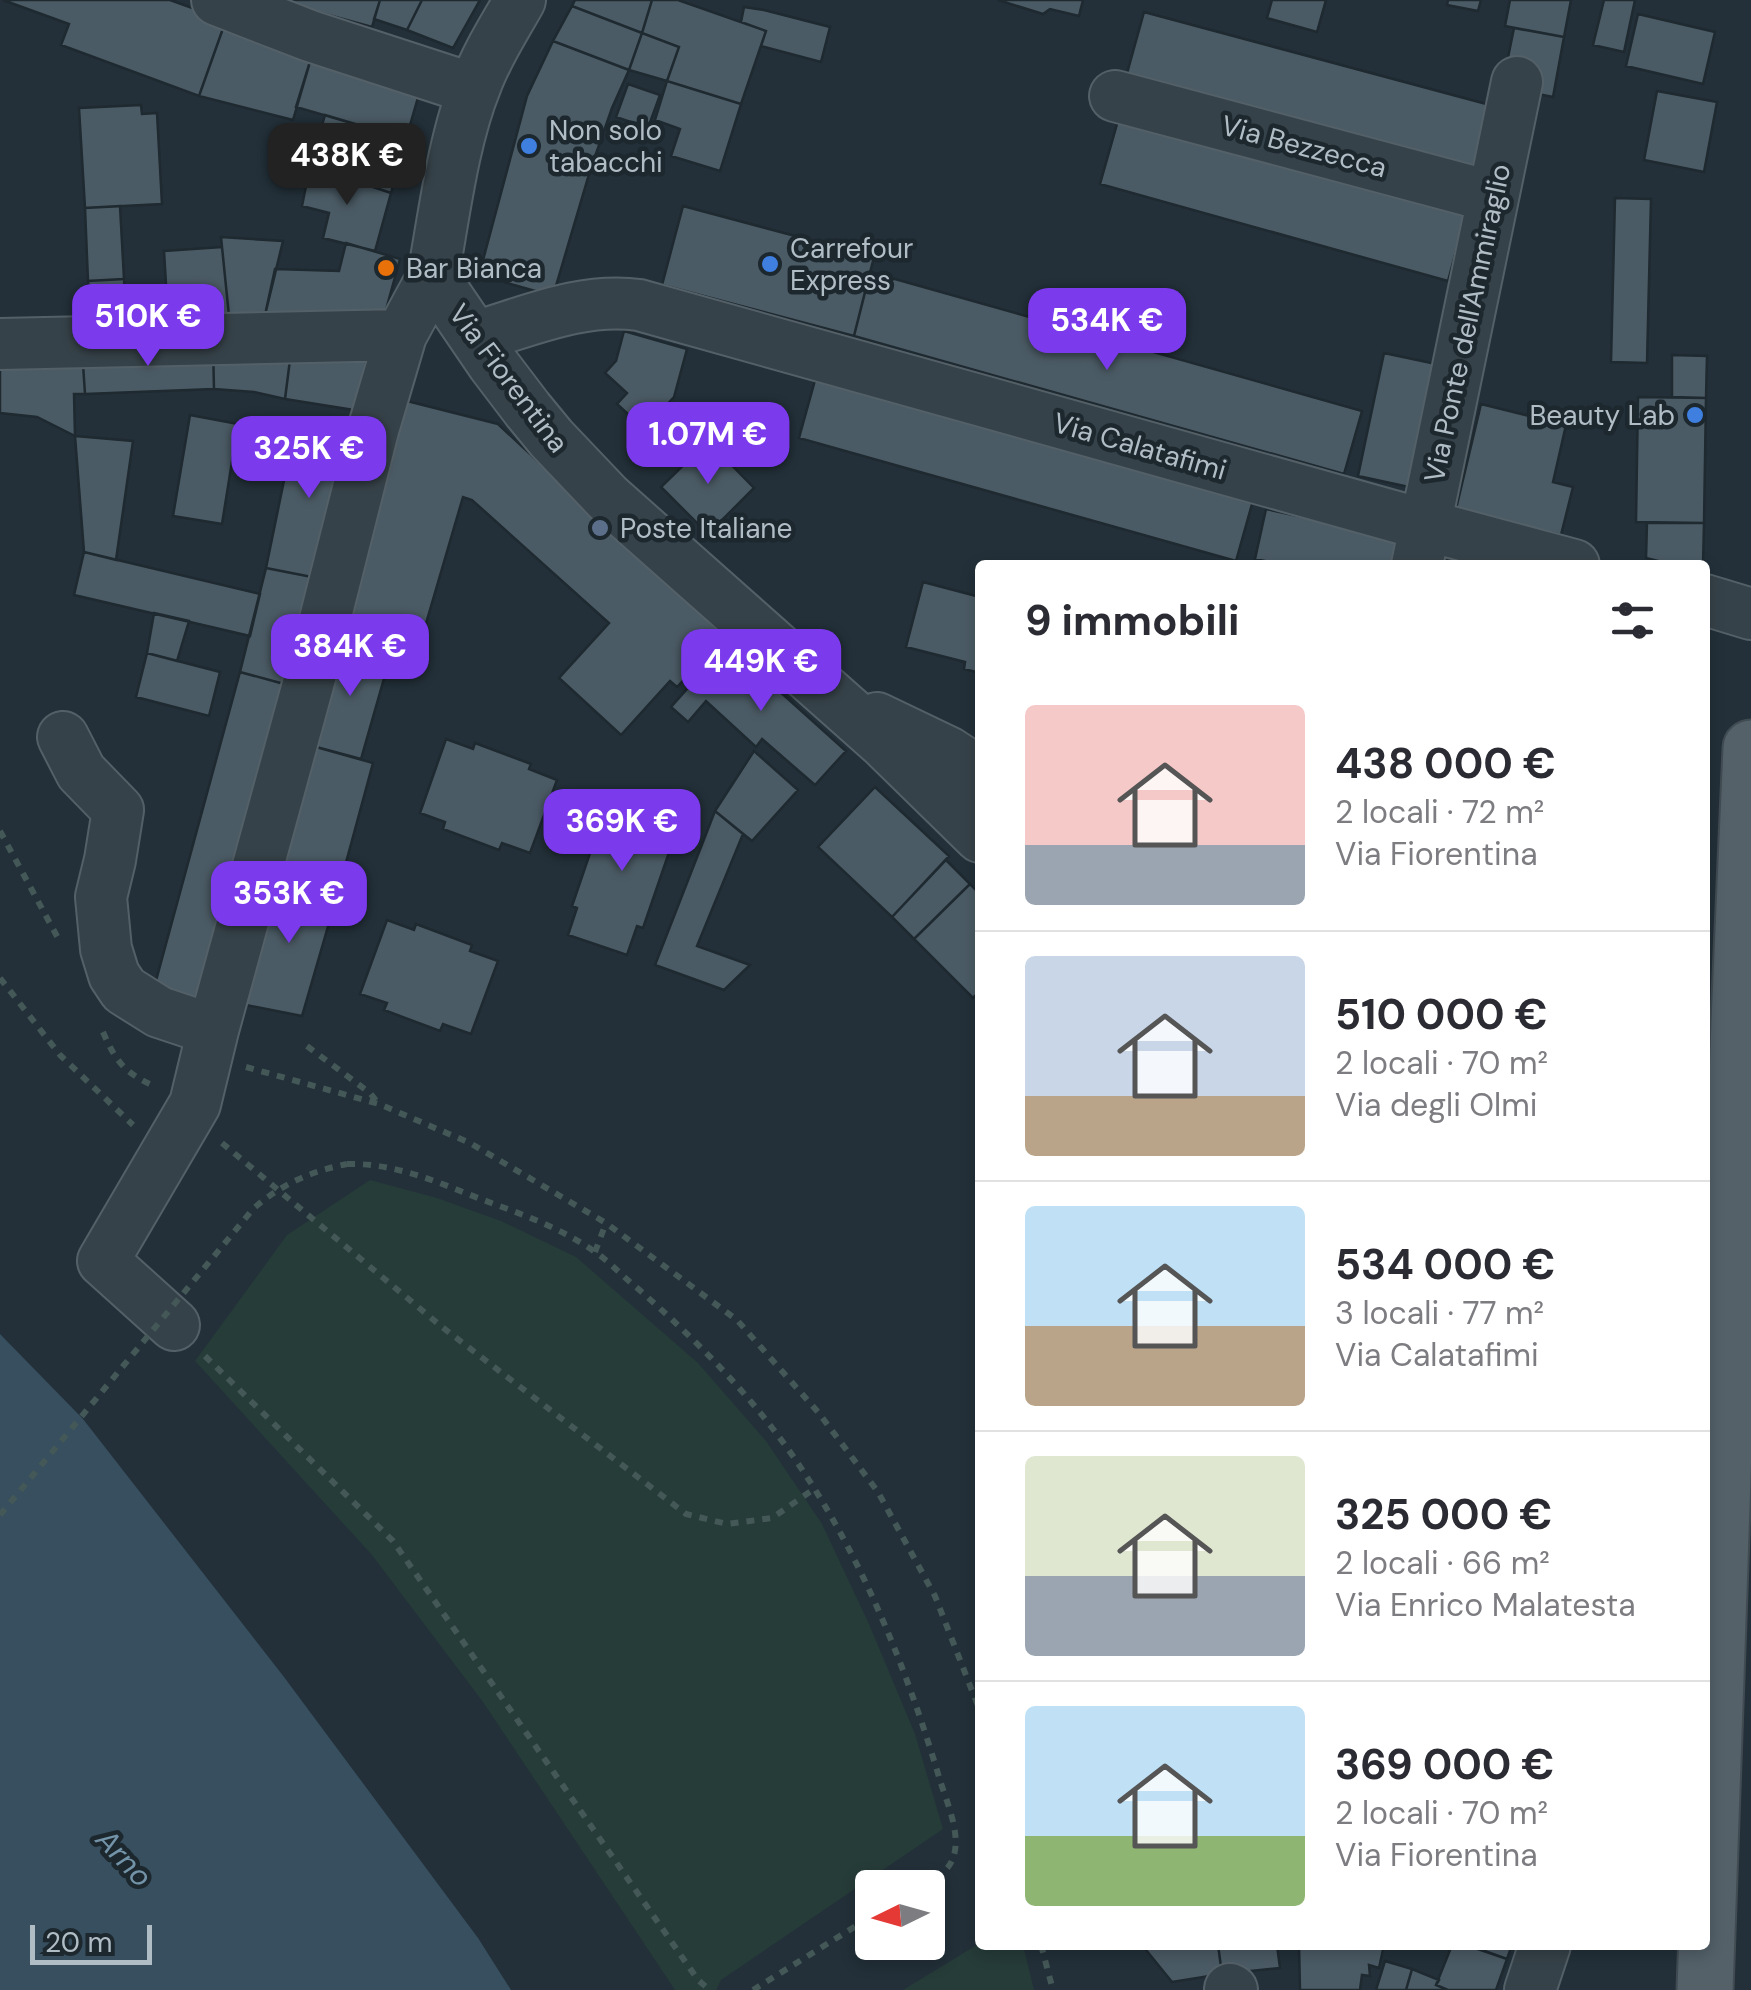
<!DOCTYPE html>
<html lang="it">
<meta charset="utf-8">
<style>
body{margin:0;font-family:"DM Sans",sans-serif;background:#f7f7f7;color:#2b2b33;height:100vh;display:flex;flex-direction:column;font-size:38px;white-space:nowrap}
*{box-sizing:border-box;margin:0}
p{font-size:32px;color:#7c7c81}
.icon{flex:none;width:55px;height:55px;fill:none;stroke:currentColor;stroke-width:2;stroke-linecap:round;stroke-linejoin:round}
.map{position:relative;flex:1;overflow:hidden}
.drawer{position:absolute;left:975px;top:560px;width:735px;height:1390px;display:flex;flex-direction:column;background:#fff;border-radius:10px;box-shadow:0 5px 15px #0003}
.drawer>*{flex:none}
.needle{width:65px;rotate:265deg}
.tools{position:absolute;left:855px;top:1870px;display:grid;gap:20px}
.tools a{display:grid;place-items:center;width:90px;height:90px;border-radius:10px;background:#fff;box-shadow:0 5px 15px #0003;font-size:50px}
.scale{position:absolute;left:30px;bottom:25px;width:122px;box-sizing:border-box;padding-left:10px;border:5px solid #b1bdc5;border-top:0;font-size:28px;line-height:35px;white-space:nowrap;color:#b1bdc5;-webkit-text-stroke:8px #1c272e;paint-order:stroke}
.price{position:absolute;translate:-50% -85px;padding:0 22px;border-radius:20px;background:#7c3aed;color:#fff;font-size:32px;line-height:65px;filter:drop-shadow(0 2px 5px #0008)}
.price::after{content:'';position:absolute;left:50%;top:60px;width:30px;height:22px;margin-left:-15px;background:inherit;clip-path:polygon(0 0,100% 0,50% 100%)}
.price.selected{background:#222;color:#fff}
ul{padding:0;list-style:none}
li{display:flex;align-items:center;gap:30px;height:250px;padding:0 50px}
li+li{border-top:2px solid #e1e1e2}
li span{display:grid;place-items:center;flex:none;width:280px;height:200px;border-radius:10px;color:#555}
li>.icon{margin-inline-start:auto}
span .icon{width:120px;height:120px;fill:#fffc;stroke-width:1}
li b{font-size:42px}
h2{display:flex;justify-content:space-between;align-items:center;height:120px;padding:0 50px;font-size:42px}
.map>svg:first-child{display:block}
.green{fill:#263c39}
.water{fill:#374f5f}
.building{fill:#4b5b65;stroke:#1e2930;stroke-width:2.5}
.lines{fill:none;stroke-linecap:round;stroke-linejoin:round}
.minor-casing{stroke:#546067;stroke-width:54}
.major-casing{stroke:#404b52;stroke-width:59}
.path{stroke:#445857;stroke-width:6;stroke-dasharray:8 8;stroke-linecap:butt}
.minor{stroke:#364249;stroke-width:50}
.major{stroke:#546169;stroke-width:55}
.path-bridge{stroke:#445857;stroke-width:6;stroke-dasharray:8 8;stroke-linecap:butt}
.shop-dot{fill:#3f7fe0;stroke:#1c272e;stroke-width:4}
.food-dot{fill:#e8710a;stroke:#1c272e;stroke-width:4}
.service-dot{fill:#5c6f8a;stroke:#1c272e;stroke-width:4}
.labels{text-anchor:middle;stroke-width:9;stroke-linejoin:round;paint-order:stroke}
.poi-label{font-size:28px;fill:#b1bdc5;stroke:#1c272e;text-anchor:start}
.street-label{font-size:28px;fill:#b1bdc5;stroke:#1c272e}
.water-label{font-size:30px;font-style:italic;fill:#7394a8;stroke:#1c272e}
</style>
<div class="map">
<svg width="1751" height="1990" viewBox="0 0 1751 1990">
<rect width="100%" height="100%" fill="#233039"/>
<path class="green" d="M 370,1180 L 437,1198 L 501,1221 L 576,1257 L 698,1363 L 766,1441 L 822,1524 L 869,1624 L 915,1734 L 943,1829 L 721,1980 L 716,1990 L 675,1990 L 483,1702 L 372,1555 L 195,1361 L 287,1235 Z
M 980,1943 L 980,1945 L 1023,1945 L 1034,1990 L 903,1990 Z"/>
<path class="water" d="M 0,1334 L 83,1419 L 284,1677 L 478,1938 L 511,1990 L 0,1990 Z"/>
<path class="building" d="M 3,0 L 170,0 L 226,20 L 199,96 L 61,45 L 69,24 Z
M 274,0 L 380,0 L 372,27 Z
M 380,0 L 422,0 L 407,30 L 374,19 Z
M 422,0 L 480,0 L 453,48 L 407,30 Z
M 575,0 L 652,0 L 642,33 L 572,6 Z
M 652,0 L 678,0 L 766,31 L 741,104 L 667,81 L 679,47 L 642,33 Z
M 998,0 L 1083,0 L 1079,16 L 1050,9 L 1043,14 Z
M 1272,0 L 1326,0 L 1317,32 L 1267,18 Z
M 1448,0 L 1481,0 L 1478,11 L 1447,5 Z
M 1510,0 L 1571,0 L 1564,37 L 1505,26 Z
M 1604,0 L 1635,0 L 1624,52 L 1593,45 Z
M 572,6 L 642,33 L 629,70 L 553,41 Z
M 744,7 L 764,10 L 830,27 L 821,62 L 761,46 L 766,31 L 741,22 Z
M 1144,12 L 1490,105 L 1473,170 L 1126,77 Z
M 1638,14 L 1715,32 L 1703,84 L 1626,66 Z
M 226,20 L 312,55 L 293,120 L 199,96 Z
M 1514,28 L 1564,37 L 1553,97 L 1502,87 Z
M 642,33 L 679,47 L 667,81 L 629,70 Z
M 553,41 L 629,70 L 612,108 L 590,171 L 553,296 L 479,275 L 527,96 Z
M 312,55 L 421,87 L 406,139 L 296,107 Z
M 667,81 L 741,104 L 720,171 L 671,156 L 680,129 L 655,120 Z
M 628,84 L 660,95 L 648,128 L 616,117 Z
M 1657,91 L 1717,102 L 1704,172 L 1644,160 Z
M 141,105 L 142,114 L 157,113 L 162,204 L 85,208 L 79,108 Z
M 325,115 L 406,139 L 391,193 L 310,166 Z
M 1119,117 L 1466,214 L 1448,281 L 1100,184 Z
M 310,166 L 391,193 L 375,251 L 323,238 L 329,213 L 302,206 Z
M 1615,198 L 1651,199 L 1647,363 L 1611,362 Z
M 120,206 L 124,279 L 88,281 L 85,208 Z
M 683,206 L 874,257 L 854,336 L 662,285 Z
M 221,237 L 283,241 L 265,315 L 229,316 Z
M 346,243 L 400,259 L 384,317 L 265,315 L 275,269 L 339,271 Z
M 222,247 L 229,316 L 168,318 L 164,251 Z
M 870,272 L 1362,411 L 1344,474 L 854,336 Z
M 124,279 L 126,324 L 91,326 L 88,281 Z
M 624,331 L 687,349 L 674,397 L 644,429 L 617,404 L 627,393 L 605,373 L 616,361 Z
M 292,344 L 371,344 L 354,410 L 285,399 Z
M 292,344 L 285,399 L 254,392 L 214,389 L 213,346 Z
M 213,346 L 214,389 L 85,394 L 82,349 Z
M 82,349 L 85,394 L 74,394 L 75,436 L 37,417 L 0,413 L 0,352 Z
M 1384,353 L 1436,364 L 1409,487 L 1358,476 Z
M 1672,355 L 1707,356 L 1706,398 L 1672,397 Z
M 817,373 L 1254,497 L 1236,561 L 799,438 Z
M 1638,397 L 1706,398 L 1704,523 L 1636,522 Z
M 407,401 L 498,424 L 725,636 L 677,687 L 670,681 L 621,735 L 559,678 L 609,623 L 472,500 L 463,497 L 415,661 L 339,639 Z
M 1481,404 L 1566,425 L 1553,482 L 1573,487 L 1561,535 L 1456,509 Z
M 190,415 L 238,424 L 222,524 L 173,516 Z
M 296,422 L 352,434 L 322,579 L 266,568 Z
M 75,436 L 133,441 L 116,560 L 84,552 Z
M 708,441 L 754,488 L 708,534 L 661,487 Z
M 1266,509 L 1404,539 L 1399,565 L 1283,565 L 1255,559 Z
M 1647,523 L 1704,523 L 1703,565 L 1674,565 L 1646,558 Z
M 84,552 L 260,594 L 250,636 L 74,595 Z
M 266,568 L 322,579 L 295,687 L 240,672 Z
M 923,582 L 980,597 L 980,673 L 964,669 L 965,662 L 906,647 Z
M 154,613 L 189,621 L 177,661 L 147,653 Z
M 339,639 L 391,654 L 361,759 L 309,745 Z
M 727,644 L 846,751 L 815,785 L 762,739 L 756,747 L 706,701 L 688,722 L 671,707 Z
M 147,653 L 220,672 L 209,716 L 136,697 Z
M 240,672 L 295,687 L 209,1003 L 154,988 Z
M 446,739 L 473,749 L 475,743 L 531,764 L 529,769 L 557,780 L 530,853 L 502,843 L 499,850 L 443,829 L 445,822 L 420,813 Z
M 309,745 L 373,763 L 338,892 L 274,874 Z
M 754,751 L 798,790 L 752,841 L 715,811 Z
M 875,787 L 949,856 L 892,917 L 818,847 Z
M 618,792 L 674,811 L 665,835 L 674,838 L 643,928 L 637,926 L 627,955 L 568,935 L 577,908 L 572,906 L 603,815 L 610,817 Z
M 715,811 L 743,834 L 697,946 L 750,965 L 724,990 L 655,965 Z
M 946,860 L 970,884 L 914,939 L 892,917 Z
M 274,874 L 338,892 L 302,1016 L 241,1004 Z
M 970,884 L 980,894 L 980,991 L 973,998 L 914,939 Z
M 387,920 L 414,930 L 416,924 L 472,945 L 470,951 L 498,961 L 471,1034 L 443,1024 L 440,1031 L 384,1010 L 387,1003 L 360,994 Z
M 1142,1945 L 1218,1945 L 1222,1974 L 1172,1982 Z
M 1218,1945 L 1277,1945 L 1280,1968 L 1222,1974 Z
M 1299,1945 L 1384,1945 L 1379,1968 L 1369,1965 L 1370,1976 L 1362,1975 L 1360,1990 L 1300,1990 Z
M 1452,1945 L 1466,1945 L 1507,1959 L 1496,1990 L 1448,1990 L 1436,1985 Z
M 1468,1945 L 1512,1945 L 1507,1959 Z
M 1385,1961 L 1412,1969 L 1406,1990 L 1376,1990 Z
M 1412,1969 L 1439,1980 L 1436,1985 L 1448,1990 L 1406,1990 Z"/>
<g class="lines">
<defs>
<path id="minor" d="M 217,0 L 310,36 L 473,89
M 520,0 C 505,27 487,54 476,84 C 453,140 444,216 433,276 L 493,364 L 528,410 L 551,438 L 608,498 L 883,742 L 980,837
M 1115,96 L 1493,197
M 475,337 C 529,321 583,297 639,305 L 1425,525 L 1574,565
M 0,344 L 401,335
M 1417,565 L 1517,82
M 1705,600 L 1751,614
M 877,718 L 948,752 L 980,773
M 63,737 L 81,772 L 118,810 L 110,860 L 101,897 L 106,949 L 114,975 L 124,990 L 159,1012 L 213,1030
M 174,1325 L 103,1261 L 195,1104 L 213,1030 L 315,659 L 373,430 L 401,335 L 433,276
M 1230,1989 L 1232,1990
M 1530,1990 L 1545,1945"/>
<path id="major" d="M 1705,1990 L 1739,1022 L 1751,748"/>
</defs>
<use href="#minor" class="minor-casing"/>
<use href="#major" class="major-casing"/>
<path class="path" d="M 0,831 L 59,940
M 0,978 L 60,1055 L 133,1125
M 103,1032 C 116,1062 125,1073 154,1086
M 307,1046 L 370,1093 L 378,1103
M 246,1067 L 379,1104 L 470,1143 L 606,1223 L 737,1320 L 818,1412 L 878,1492 L 935,1596 L 980,1711
M 222,1143 L 442,1327 L 686,1514 L 727,1524 L 772,1518 L 814,1489
M 347,1164 C 394,1163 435,1181 478,1198 C 518,1213 560,1227 595,1252 C 610,1262 622,1276 636,1287 C 685,1330 733,1377 773,1429 C 851,1530 903,1656 939,1777 C 946,1801 962,1834 953,1858 C 948,1873 932,1880 920,1888
M 595,1252 L 606,1223
M 205,1356 L 393,1541 L 698,1980 L 710,1990
M 1041,1945 L 1053,1990
M 753,1990 L 872,1916"/>
<use href="#minor" class="minor"/>
<use href="#major" class="major"/>
<path class="path-bridge" d="M 0,1515 L 253,1209 C 280,1185 311,1171 347,1164"/>
</g>
<g class="shop-dot">
<circle cx="529" cy="146" r="10"/>
<circle cx="770" cy="264" r="10"/>
<circle cx="1695" cy="415" r="10"/>
</g>
<circle class="food-dot" cx="386" cy="268" r="10"/>
<circle class="service-dot" cx="600" cy="528" r="10"/>
<g class="labels">
<g class="poi-label">
<text x="549" y="140">Non solo<tspan x="549" dy="32">tabacchi</tspan></text>
<text x="790" y="258">Carrefour<tspan x="790" dy="32">Express</tspan></text>
<text x="406" y="278">Bar Bianca</text>
<text x="1675" y="425" text-anchor="end">Beauty Lab</text>
<text x="620" y="538">Poste Italiane</text>
</g>
<g class="street-label">
<text transform="translate(1304 146) rotate(15)" y="10">Via Bezzecca</text>
<text transform="translate(1467 323) rotate(-78)" y="10">Via Ponte dell'Ammiraglio</text>
<text transform="translate(509 378) rotate(53)" y="10">Via Fiorentina</text>
<text transform="translate(1140 446) rotate(16)" y="10">Via Calatafimi</text>
</g>
<g class="water-label">
<text transform="translate(124 1858) rotate(47)" y="10">Arno</text>
</g>
</g>
</svg>
<div class="tools">
<a><svg class="needle" viewBox="-14 -14 28 28"><path d="M0-13l5 13h-10z" fill="#e53935"/><path d="M0 13l5-13h-10z" fill="#7c7c81"/></svg></a>
</div>
<div class="scale">20 m</div>
<b class="price selected" style="left:347px;top:208px">438K €</b>
<b class="price" style="left:148px;top:369px">510K €</b>
<b class="price" style="left:1107px;top:373px">534K €</b>
<b class="price" style="left:708px;top:487px">1.07M €</b>
<b class="price" style="left:309px;top:501px">325K €</b>
<b class="price" style="left:350px;top:699px">384K €</b>
<b class="price" style="left:761px;top:714px">449K €</b>
<b class="price" style="left:622px;top:874px">369K €</b>
<b class="price" style="left:289px;top:946px">353K €</b>
<section class="drawer">
<h2>9 immobili<svg class="icon" aria-label="filters" viewBox="0 0 24 24"><path d="M4 7h16M4 17h16"/><circle cx="9" cy="7" r="2"/><circle cx="15" cy="17" r="2"/></svg></h2>
<ul>
<li><span style="background:linear-gradient(#f6c9c9 70%,#9aa5b1 0)"><svg class="icon" aria-label="home" viewBox="0 0 24 24"><path d="M3 11l9-7 9 7M6 9v11h12V9"/></svg></span><div><b>438 000 €</b><p>2 locali · 72 m²</p><p>Via Fiorentina</p></div></li>
<li><span style="background:linear-gradient(#c9d6e8 70%,#b9a48a 0)"><svg class="icon" aria-label="home" viewBox="0 0 24 24"><path d="M3 11l9-7 9 7M6 9v11h12V9"/></svg></span><div><b>510 000 €</b><p>2 locali · 70 m²</p><p>Via degli Olmi</p></div></li>
<li><span style="background:linear-gradient(#bfe0f5 60%,#b9a48a 0)"><svg class="icon" aria-label="home" viewBox="0 0 24 24"><path d="M3 11l9-7 9 7M6 9v11h12V9"/></svg></span><div><b>534 000 €</b><p>3 locali · 77 m²</p><p>Via Calatafimi</p></div></li>
<li><span style="background:linear-gradient(#dfe7d0 60%,#9aa5b1 0)"><svg class="icon" aria-label="home" viewBox="0 0 24 24"><path d="M3 11l9-7 9 7M6 9v11h12V9"/></svg></span><div><b>325 000 €</b><p>2 locali · 66 m²</p><p>Via Enrico Malatesta</p></div></li>
<li><span style="background:linear-gradient(#bfe0f5 65%,#8fb573 0)"><svg class="icon" aria-label="home" viewBox="0 0 24 24"><path d="M3 11l9-7 9 7M6 9v11h12V9"/></svg></span><div><b>369 000 €</b><p>2 locali · 70 m²</p><p>Via Fiorentina</p></div></li>
</ul>
</section>
</div>
